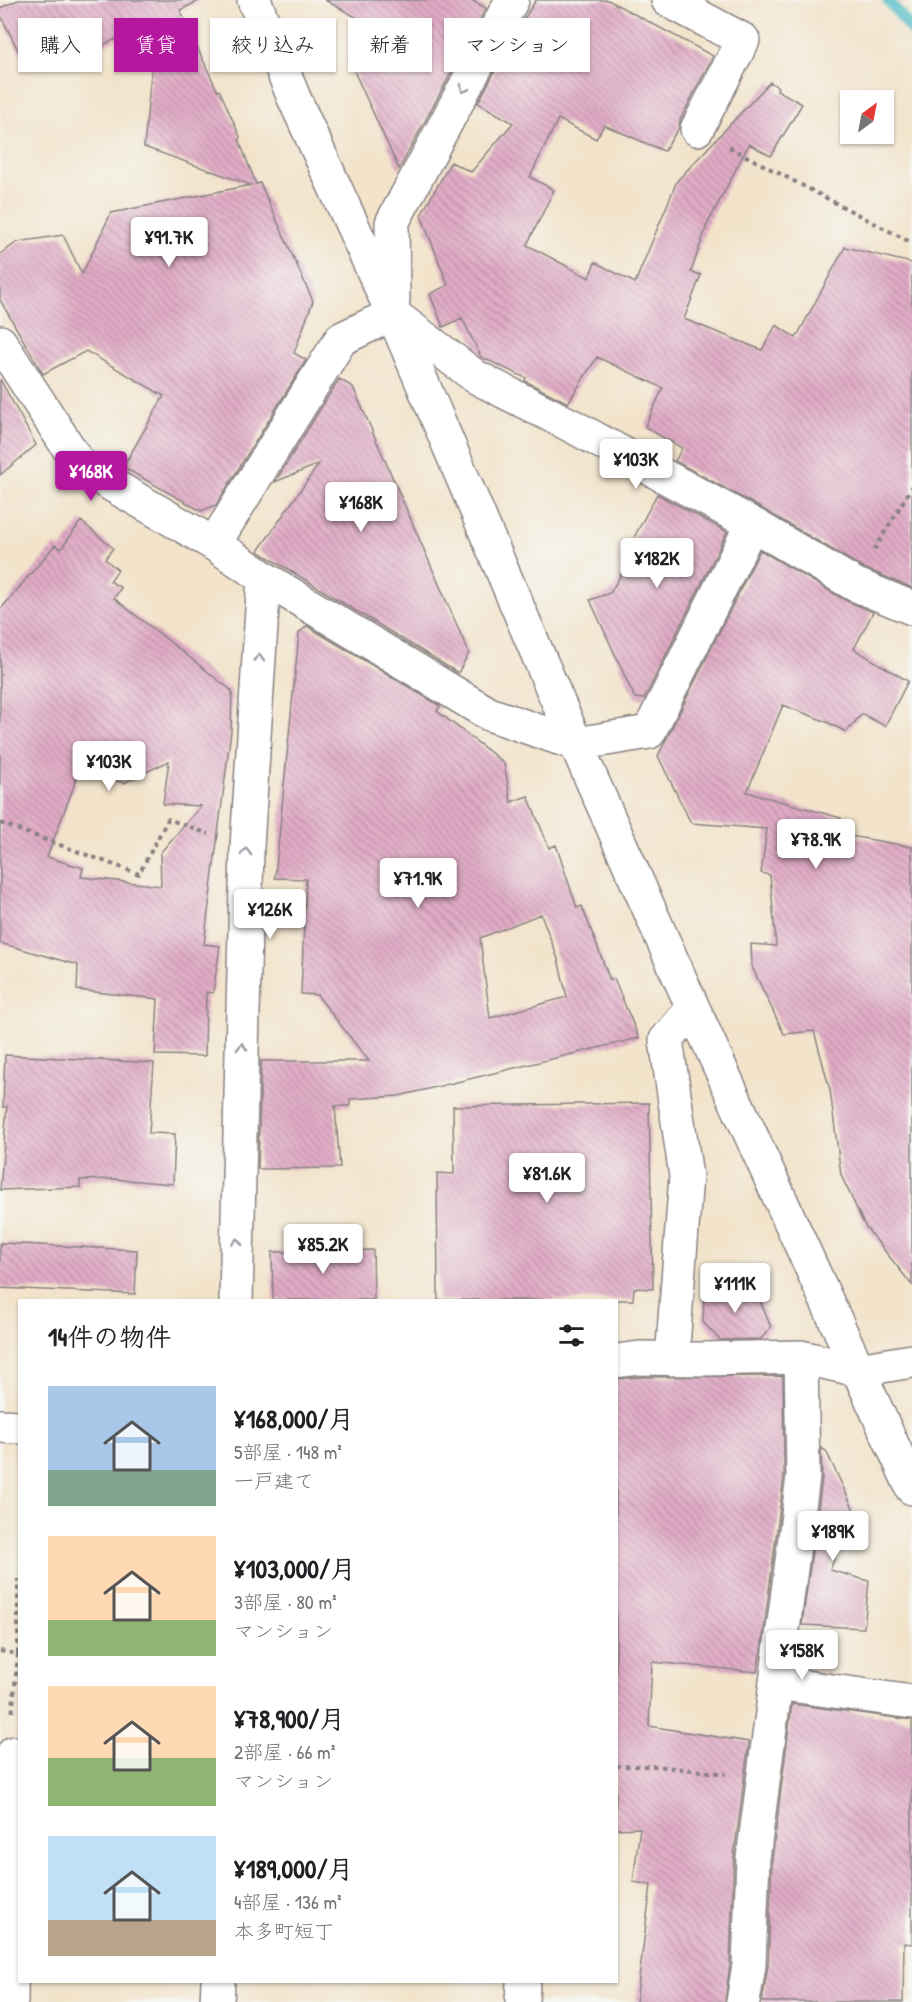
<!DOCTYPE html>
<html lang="ja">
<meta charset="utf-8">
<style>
body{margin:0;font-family:"Patrick Hand","Klee One",sans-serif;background:#f6f6f6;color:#202124;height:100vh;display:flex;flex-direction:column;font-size:22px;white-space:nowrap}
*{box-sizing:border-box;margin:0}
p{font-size:20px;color:#757577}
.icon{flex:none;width:33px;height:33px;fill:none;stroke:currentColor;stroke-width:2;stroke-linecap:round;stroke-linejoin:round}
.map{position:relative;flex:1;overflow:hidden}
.details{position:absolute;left:18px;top:1299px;width:600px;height:684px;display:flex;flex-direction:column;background:#fff;border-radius:0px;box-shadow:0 2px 4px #0004}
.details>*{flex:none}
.top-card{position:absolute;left:18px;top:18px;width:600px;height:54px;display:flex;gap:12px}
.needle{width:39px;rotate:32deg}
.controls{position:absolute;left:840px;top:90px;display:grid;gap:12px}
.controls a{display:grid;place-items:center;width:54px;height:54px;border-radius:0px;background:#fff;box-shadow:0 2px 4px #0004;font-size:30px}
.price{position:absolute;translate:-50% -51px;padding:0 14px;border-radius:6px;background:#fff;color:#222;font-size:20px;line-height:39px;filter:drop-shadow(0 2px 3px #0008)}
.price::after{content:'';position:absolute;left:50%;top:36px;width:18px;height:14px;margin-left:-9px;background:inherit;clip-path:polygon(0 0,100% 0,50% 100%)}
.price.active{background:#b5179e;color:#fff}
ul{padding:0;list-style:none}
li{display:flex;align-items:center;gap:18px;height:150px;padding:0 30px}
li span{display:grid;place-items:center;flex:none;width:168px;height:120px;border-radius:0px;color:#555}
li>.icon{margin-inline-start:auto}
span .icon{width:72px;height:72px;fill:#fffc;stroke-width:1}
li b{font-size:26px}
h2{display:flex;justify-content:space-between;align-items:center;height:72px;padding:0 30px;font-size:26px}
.pill{padding:0 21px;border-radius:0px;background:#fff;box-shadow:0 2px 4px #0004;font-size:21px;line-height:54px}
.pill.active{background:#b5179e;color:#fff}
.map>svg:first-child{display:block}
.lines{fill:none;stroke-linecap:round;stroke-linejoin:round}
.stream{stroke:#4cb9c6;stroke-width:12}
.building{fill:url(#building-back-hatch);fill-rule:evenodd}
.minor-casing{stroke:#8a8282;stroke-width:36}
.path{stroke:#8a8282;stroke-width:4;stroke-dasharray:4.5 4.5;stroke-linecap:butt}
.minor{stroke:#fff;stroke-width:33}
.oneway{stroke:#9c9ca7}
</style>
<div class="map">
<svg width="912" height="2002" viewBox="0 0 912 2002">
<defs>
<pattern id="building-back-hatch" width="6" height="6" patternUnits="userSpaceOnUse" patternTransform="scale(1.5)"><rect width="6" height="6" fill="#e1acc6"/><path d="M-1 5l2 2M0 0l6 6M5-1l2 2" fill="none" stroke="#b68ca2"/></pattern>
</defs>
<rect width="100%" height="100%" fill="#f6f6f2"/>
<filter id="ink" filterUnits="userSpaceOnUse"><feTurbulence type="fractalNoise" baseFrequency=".0167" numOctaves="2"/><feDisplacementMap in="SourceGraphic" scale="12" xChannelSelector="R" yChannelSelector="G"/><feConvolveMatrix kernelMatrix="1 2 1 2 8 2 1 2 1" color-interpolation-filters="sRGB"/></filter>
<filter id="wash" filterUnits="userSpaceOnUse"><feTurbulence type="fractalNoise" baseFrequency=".008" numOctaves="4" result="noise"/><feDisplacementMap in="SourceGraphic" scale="24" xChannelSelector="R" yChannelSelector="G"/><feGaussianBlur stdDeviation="1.35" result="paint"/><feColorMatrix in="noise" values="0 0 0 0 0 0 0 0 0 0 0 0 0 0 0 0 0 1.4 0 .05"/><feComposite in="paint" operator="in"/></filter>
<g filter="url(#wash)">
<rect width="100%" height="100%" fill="#f2e3ca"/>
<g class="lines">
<path class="stream" d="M 888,0 L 912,30"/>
</g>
<g id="blocks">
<path class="building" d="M 18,0 L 201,0 L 180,10 L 217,90 L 220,91 L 240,137 L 239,140 L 256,184 L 260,183 L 313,301 L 294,353 L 306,360 L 216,505 L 201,511 L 123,467 L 164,396 L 86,351 L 43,374 L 0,300 L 0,254 L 18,242 L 63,235 L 82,274 L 111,213 L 251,185 L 144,147 L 156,21 L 85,53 L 77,37 L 21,56 L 0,14 L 0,8 Z
M 325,0 L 472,0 L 486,8 L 399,169 L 349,60 L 372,26 Z
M 536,0 L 608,0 L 713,56 L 680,120 L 679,128 L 664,151 L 604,125 L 596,139 L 558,119 L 530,177 L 554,190 L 527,245 L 589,278 L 595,262 L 635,283 L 677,181 L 770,82 L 778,87 L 777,90 L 802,104 L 771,156 L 749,144 L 707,225 L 691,272 L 701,275 L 684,319 L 762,350 L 776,325 L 796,338 L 845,247 L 912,263 L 912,588 L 862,567 L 761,508 L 675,461 L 682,448 L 645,427 L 663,388 L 597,357 L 568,403 L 525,381 L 526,378 L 481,357 L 462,318 L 443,327 L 430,294 L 448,285 L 421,215 L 451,162 L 471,172 L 513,123 L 478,103 L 518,28 Z
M 0,379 L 36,445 L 0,475 Z
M 339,379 L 353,387 L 469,653 L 458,673 L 258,551 L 319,464 L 275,482 Z
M 657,494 L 727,532 L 644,699 L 635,698 L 590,600 L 610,593 L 634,554 L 628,549 Z
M 81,521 L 113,548 L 105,559 L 118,570 L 110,581 L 121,588 L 114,598 L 232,691 L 231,731 L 204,944 L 220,946 L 213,993 L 206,992 L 205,1056 L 155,1055 L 158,999 L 77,990 L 78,965 L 0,943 L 0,610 L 55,545 L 61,549 ZM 169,761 L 163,804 L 201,806 L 160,853 L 161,886 L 81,877 L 83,868 L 47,857 L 80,770 L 124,783 Z
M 760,550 L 845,600 L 873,612 L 854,649 L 908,681 L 885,726 L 862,714 L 846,732 L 827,722 L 783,705 L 747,792 L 841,818 L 839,834 L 912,847 L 912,1285 L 865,1226 L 841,1175 L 830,1090 L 814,1031 L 784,1034 L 752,967 L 751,944 L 776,946 L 770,875 L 761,873 L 767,829 L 691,823 L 658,756 Z
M 307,626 L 440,706 L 437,711 L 504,763 L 511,802 L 528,796 L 549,848 L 556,845 L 577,908 L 582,906 L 610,980 L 614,979 L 639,1038 L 399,1096 L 350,1099 L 350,1106 L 335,1106 L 340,1168 L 258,1169 L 261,1061 L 369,1061 L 317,995 L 301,994 L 306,879 L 275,878 L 299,633 ZM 541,914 L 558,959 L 567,997 L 490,1018 L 480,938 Z
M 5,1055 L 154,1063 L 149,1133 L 175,1134 L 173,1184 L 115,1179 L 80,1180 L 80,1187 L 0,1190 L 7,1107 L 3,1107 Z
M 649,1103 L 653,1289 L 634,1288 L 633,1300 L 438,1300 L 437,1173 L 454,1174 L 453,1106 Z
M 0,1243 L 137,1250 L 135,1294 L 0,1288 Z
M 373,1250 L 374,1300 L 273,1300 L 272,1252 Z
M 752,1282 L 771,1327 L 761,1339 L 720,1340 L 703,1322 L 704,1294 L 725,1285 L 731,1293 Z
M 783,1376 L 784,1476 L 762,1644 L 757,1672 L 652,1662 L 649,1726 L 749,1742 L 734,1856 L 730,1963 L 725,2002 L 636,2002 L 651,1885 L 633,1882 L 640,1828 L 616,1829 L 616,1379 L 641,1377 Z
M 821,1448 L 826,1451 L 854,1510 L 830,1570 L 869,1581 L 864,1628 L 802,1625 L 822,1479 Z
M 792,1704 L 912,1720 L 912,1944 L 904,1943 L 903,2002 L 762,2002 L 768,1966 L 772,1860 Z"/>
</g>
</g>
<g filter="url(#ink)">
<use href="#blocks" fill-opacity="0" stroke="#8a8282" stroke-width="1.5"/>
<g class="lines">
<defs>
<path id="minor" d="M 254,0 L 294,98 L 393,314 L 576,744 L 693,1008 L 912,1488
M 668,0 L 743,40 L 697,129
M 393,301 L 392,223 L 512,0
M 394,315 L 476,377 L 574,427 L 752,524 L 854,584 L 912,608
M 0,342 L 81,467 L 214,544 L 264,578 L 489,714 L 576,744 L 649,732 L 752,524
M 214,544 L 341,339 L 393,314
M 236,1300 L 247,847 L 264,578
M 672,1359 L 686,1176 L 666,1040 L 693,1008
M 616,1361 L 640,1358 L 704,1359 L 801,1357 L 858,1370 L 912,1361
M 0,1426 L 20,1427
M 776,1683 L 912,1702
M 11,2002 L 14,1753
M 217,2002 L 218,1982
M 522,2002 L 523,1982
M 743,2002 L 749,1965 L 753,1858 L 803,1477 L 801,1357"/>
</defs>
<use href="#minor" class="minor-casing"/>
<path class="path" d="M 729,147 L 912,243
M 874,550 L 912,487
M 0,823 L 139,874 L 168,819 L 209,834
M 0,1651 L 18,1654 L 12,1716
M 18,1654 L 18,1579
M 616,1766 L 657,1766 L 726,1774"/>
<use href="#minor" class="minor"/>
</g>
<defs><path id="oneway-chevron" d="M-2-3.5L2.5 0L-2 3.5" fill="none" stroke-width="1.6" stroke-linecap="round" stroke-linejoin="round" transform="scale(1.5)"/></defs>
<g class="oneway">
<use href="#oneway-chevron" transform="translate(464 89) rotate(118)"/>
<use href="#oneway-chevron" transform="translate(259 658) rotate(-86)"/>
<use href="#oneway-chevron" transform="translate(246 852) rotate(-88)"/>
<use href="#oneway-chevron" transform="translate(242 1047) rotate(-89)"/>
<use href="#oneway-chevron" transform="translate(237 1242) rotate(-89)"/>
</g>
</g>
</svg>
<div class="controls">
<a><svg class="needle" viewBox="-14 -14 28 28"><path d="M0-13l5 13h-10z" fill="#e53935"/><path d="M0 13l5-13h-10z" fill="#757577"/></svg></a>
</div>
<b class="price" style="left:169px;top:268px">¥91.7K</b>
<b class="price" style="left:636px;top:490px">¥103K</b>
<b class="price active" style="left:91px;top:502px">¥168K</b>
<b class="price" style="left:361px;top:533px">¥168K</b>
<b class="price" style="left:657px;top:589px">¥182K</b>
<b class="price" style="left:109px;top:792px">¥103K</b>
<b class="price" style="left:816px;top:870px">¥78.9K</b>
<b class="price" style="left:418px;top:909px">¥71.9K</b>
<b class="price" style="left:270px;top:940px">¥126K</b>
<b class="price" style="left:547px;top:1204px">¥81.6K</b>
<b class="price" style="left:323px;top:1275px">¥85.2K</b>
<b class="price" style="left:735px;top:1314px">¥111K</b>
<b class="price" style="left:833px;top:1562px">¥189K</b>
<b class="price" style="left:802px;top:1681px">¥158K</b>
<div class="top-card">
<a class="pill">購入</a>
<a class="pill active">賃貸</a>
<a class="pill">絞り込み</a>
<a class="pill">新着</a>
<a class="pill">マンション</a>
</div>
<section class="details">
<h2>14件の物件<svg class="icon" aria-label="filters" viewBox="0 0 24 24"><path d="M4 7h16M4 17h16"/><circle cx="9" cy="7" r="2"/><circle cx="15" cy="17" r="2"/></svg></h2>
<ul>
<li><span style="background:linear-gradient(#a9c7e8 70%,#7fa58c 0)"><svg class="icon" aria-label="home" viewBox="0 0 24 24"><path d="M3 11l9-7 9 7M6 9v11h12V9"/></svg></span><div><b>¥168,000/月</b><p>5部屋 · 148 m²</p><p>一戸建て</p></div></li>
<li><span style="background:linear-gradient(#ffd9b3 70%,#8fb573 0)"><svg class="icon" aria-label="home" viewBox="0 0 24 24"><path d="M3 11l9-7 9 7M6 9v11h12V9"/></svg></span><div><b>¥103,000/月</b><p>3部屋 · 80 m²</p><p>マンション</p></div></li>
<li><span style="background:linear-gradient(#ffd9b3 60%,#8fb573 0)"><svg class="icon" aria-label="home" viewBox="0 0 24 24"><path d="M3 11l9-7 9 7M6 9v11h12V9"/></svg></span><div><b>¥78,900/月</b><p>2部屋 · 66 m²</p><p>マンション</p></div></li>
<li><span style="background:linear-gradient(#bfe0f5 70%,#b9a48a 0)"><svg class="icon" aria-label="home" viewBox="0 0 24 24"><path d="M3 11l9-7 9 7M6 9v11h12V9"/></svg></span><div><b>¥189,000/月</b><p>4部屋 · 136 m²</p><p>本多町短丁</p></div></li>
</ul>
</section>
</div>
